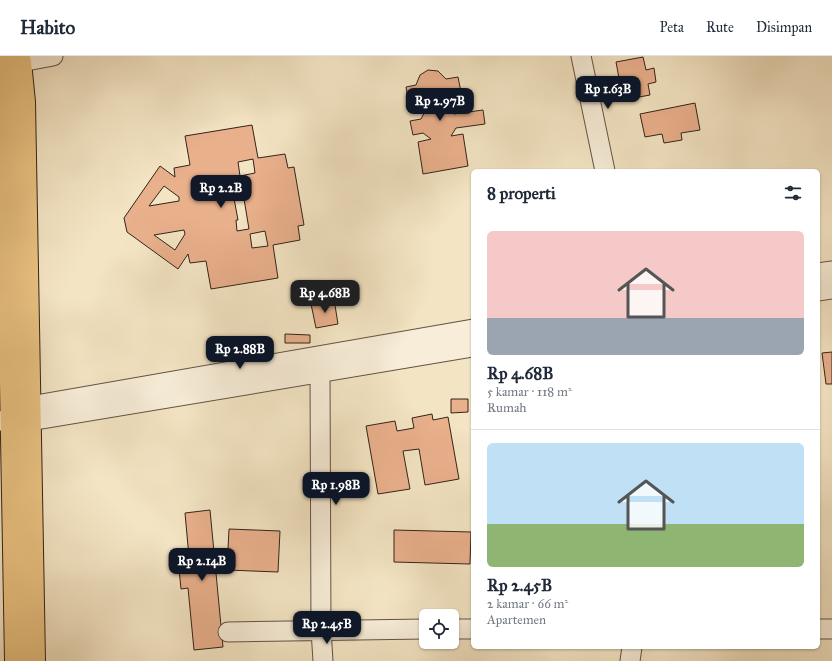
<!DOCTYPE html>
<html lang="id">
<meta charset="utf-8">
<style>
body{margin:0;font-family:"IM FELL Great Primer",serif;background:#f2f2f3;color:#1f2937;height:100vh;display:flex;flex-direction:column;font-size:15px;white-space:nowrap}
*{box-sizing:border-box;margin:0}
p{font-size:13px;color:#747a83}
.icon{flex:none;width:22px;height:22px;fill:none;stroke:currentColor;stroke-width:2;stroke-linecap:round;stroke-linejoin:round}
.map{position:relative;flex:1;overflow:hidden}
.sheet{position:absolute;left:471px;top:113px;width:349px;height:480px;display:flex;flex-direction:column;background:#fff;border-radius:6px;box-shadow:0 1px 3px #0004}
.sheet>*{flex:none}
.buttons{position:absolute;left:419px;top:553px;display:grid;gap:8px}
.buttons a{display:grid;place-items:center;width:40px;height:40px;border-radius:6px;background:#fff;box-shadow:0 1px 3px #0004;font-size:20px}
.price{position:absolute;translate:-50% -34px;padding:0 9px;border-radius:8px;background:#111827;color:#fff;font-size:13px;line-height:26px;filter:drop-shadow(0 1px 2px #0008)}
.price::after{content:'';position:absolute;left:50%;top:24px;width:12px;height:9px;margin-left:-6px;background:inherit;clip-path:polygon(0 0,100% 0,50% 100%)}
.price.current{background:#222;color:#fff}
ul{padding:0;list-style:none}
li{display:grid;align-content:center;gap:8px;height:212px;padding:0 16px}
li+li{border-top:1px solid #e0e1e3}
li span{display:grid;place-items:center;height:124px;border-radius:6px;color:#555}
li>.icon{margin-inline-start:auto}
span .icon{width:72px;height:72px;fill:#fffc;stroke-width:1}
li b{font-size:17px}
h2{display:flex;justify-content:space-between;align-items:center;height:48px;padding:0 16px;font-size:17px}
header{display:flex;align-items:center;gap:24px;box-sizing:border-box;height:56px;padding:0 20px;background:#fff;border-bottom:1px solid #e0e1e3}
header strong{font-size:19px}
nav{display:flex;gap:22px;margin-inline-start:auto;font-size:14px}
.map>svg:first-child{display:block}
.building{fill:#e9b08c;stroke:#33231b;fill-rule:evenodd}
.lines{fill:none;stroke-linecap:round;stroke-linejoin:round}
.minor-casing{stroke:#635345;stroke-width:21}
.highway-casing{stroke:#33231b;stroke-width:24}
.minor{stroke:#f7edd8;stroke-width:19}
.highway{stroke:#eac282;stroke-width:22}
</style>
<header>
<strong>Habito</strong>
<nav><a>Peta</a><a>Rute</a><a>Disimpan</a></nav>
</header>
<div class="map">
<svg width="832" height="605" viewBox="0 0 832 605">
<rect width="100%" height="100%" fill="#f3e4c3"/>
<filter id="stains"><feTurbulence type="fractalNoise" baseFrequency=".005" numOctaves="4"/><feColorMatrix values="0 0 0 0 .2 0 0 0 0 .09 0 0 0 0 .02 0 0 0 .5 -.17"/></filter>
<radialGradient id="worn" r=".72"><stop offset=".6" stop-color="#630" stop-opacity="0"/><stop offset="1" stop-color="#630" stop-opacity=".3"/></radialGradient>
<path class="building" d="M 643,1 L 646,14 L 654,12 L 656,26 L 648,28 L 650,39 L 623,44 L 616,6 Z
M 428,14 L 438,15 L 446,23 L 458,21 L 463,46 L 443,50 L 449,53 L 454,58 L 483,54 L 485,68 L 456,72 L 451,80 L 463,78 L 468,110 L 423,118 L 418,86 L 431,83 L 423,77 L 413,79 L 410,65 L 421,63 L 423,59 L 429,53 L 410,56 L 406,31 L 416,29 L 420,19 Z
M 695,47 L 700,74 L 681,77 L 682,84 L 664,87 L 662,78 L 645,81 L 640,58 Z
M 252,69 L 258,102 L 285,98 L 288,112 L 294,111 L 304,169 L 298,170 L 300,184 L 273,189 L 278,222 L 211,233 L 206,205 L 190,207 L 188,198 L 178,213 L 127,176 L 124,162 L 160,110 L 175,121 L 174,112 L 190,109 L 185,80 ZM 253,103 L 255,117 L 240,120 L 238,106 ZM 241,125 L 249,173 L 237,175 L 236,164 L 238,164 L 233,137 L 231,138 L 229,127 ZM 164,130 L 179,141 L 179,145 L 149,150 ZM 184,174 L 185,178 L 175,194 L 154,179 ZM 265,175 L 268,190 L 252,192 L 250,178 Z
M 334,243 L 338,268 L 316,272 L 311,248 Z
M 285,278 L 310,279 L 310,287 L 285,287 Z
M 832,296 L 832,328 L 826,328 L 822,297 Z
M 451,343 L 468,343 L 468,356 L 451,357 Z
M 432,358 L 433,364 L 448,361 L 459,423 L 425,429 L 419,393 L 403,395 L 410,433 L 378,438 L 366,370 L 395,365 L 397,375 L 414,372 L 412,362 Z
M 210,454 L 223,591 L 194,594 L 188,532 L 181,533 L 179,513 L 190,512 L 185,457 Z
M 229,473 L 280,475 L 278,516 L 227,514 Z
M 394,474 L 471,476 L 470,508 L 394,506 Z"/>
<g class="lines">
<defs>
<path id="minor" d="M 581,0 L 605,115
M 5,9 L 53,0
M 818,217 L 832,215
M 818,235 L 832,233
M 318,305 L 320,317 L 321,574 L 323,605
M 15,353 L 30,350 L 473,273
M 0,365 L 4,364 L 12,368 L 473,291
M 452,573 L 473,573
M 818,573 L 832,573
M 228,576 L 426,573
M 630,605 L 632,591"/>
<path id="highway" d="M 4,0 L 2,10 L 6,47 L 16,605
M 18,0 L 20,6 L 24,46 L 34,605"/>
</defs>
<use href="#minor" class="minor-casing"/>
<use href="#highway" class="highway-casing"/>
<use href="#minor" class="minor"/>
<use href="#highway" class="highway"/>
</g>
<rect width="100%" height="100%" filter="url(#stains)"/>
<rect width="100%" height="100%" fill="url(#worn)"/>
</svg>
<div class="buttons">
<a><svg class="icon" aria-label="locate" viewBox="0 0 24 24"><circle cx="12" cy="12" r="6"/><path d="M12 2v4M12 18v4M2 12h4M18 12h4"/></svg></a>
</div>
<b class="price" style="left:608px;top:54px">Rp 1.63B</b>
<b class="price" style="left:440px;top:66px">Rp 2.97B</b>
<b class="price" style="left:221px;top:153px">Rp 2.2B</b>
<b class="price current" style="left:325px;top:258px">Rp 4.68B</b>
<b class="price" style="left:240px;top:314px">Rp 2.88B</b>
<b class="price" style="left:336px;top:450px">Rp 1.98B</b>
<b class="price" style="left:202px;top:526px">Rp 2.14B</b>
<b class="price" style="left:327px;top:589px">Rp 2.45B</b>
<section class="sheet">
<h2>8 properti<svg class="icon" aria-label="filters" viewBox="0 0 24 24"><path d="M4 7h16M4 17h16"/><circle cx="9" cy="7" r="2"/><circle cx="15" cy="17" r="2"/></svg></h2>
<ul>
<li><span style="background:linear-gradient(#f6c9c9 70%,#9aa5b1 0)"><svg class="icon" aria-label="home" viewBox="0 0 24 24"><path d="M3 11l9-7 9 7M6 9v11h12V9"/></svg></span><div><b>Rp 4.68B</b><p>5 kamar · 118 m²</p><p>Rumah</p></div></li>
<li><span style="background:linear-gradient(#bfe0f5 65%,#8fb573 0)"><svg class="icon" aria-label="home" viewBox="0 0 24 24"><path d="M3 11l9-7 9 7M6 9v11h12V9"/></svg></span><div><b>Rp 2.45B</b><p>2 kamar · 66 m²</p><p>Apartemen</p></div></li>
</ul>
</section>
</div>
